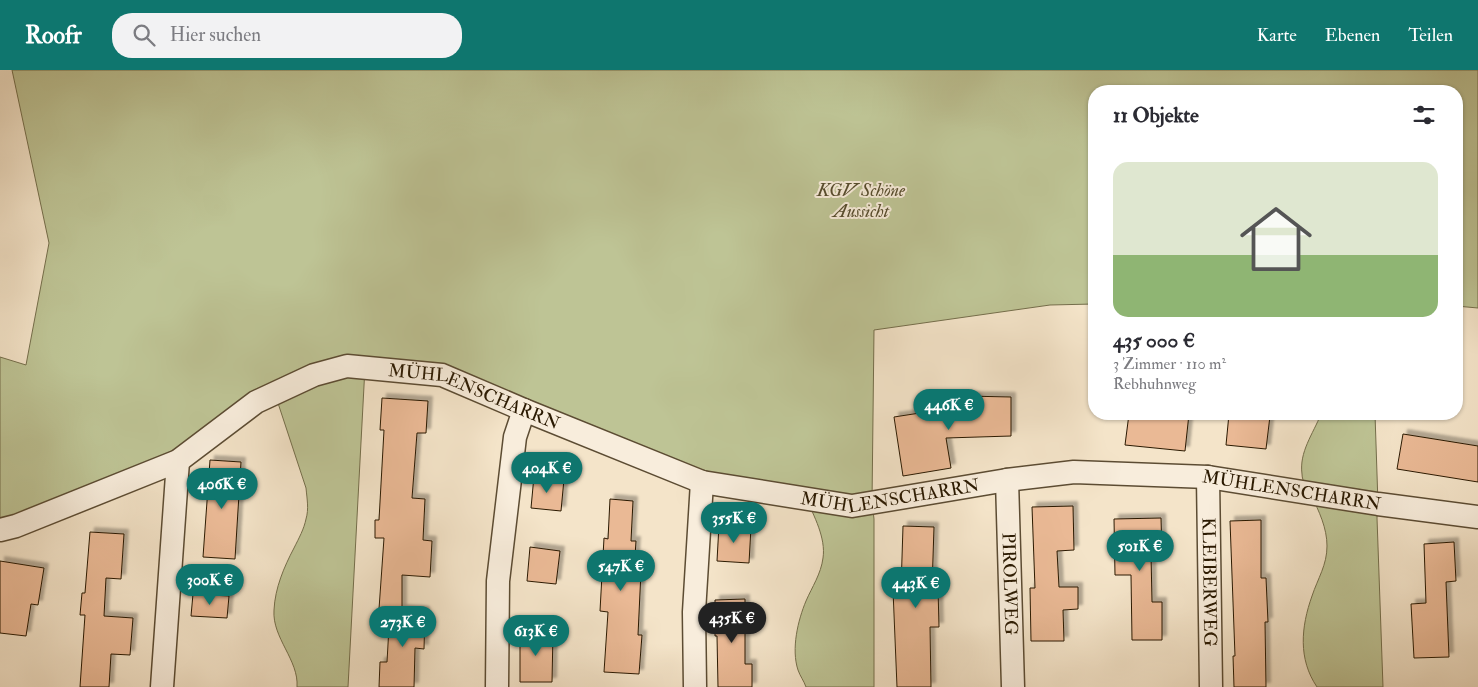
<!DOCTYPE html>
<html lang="de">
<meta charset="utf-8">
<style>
body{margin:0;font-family:"IM FELL Double Pica",serif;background:#f2f2f3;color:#2b2b33;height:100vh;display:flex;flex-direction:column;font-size:19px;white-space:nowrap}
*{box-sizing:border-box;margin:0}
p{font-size:16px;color:#7c7c81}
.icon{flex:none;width:28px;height:28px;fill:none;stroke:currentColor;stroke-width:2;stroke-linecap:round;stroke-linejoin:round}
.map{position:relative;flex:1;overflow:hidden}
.details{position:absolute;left:1088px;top:15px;width:375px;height:335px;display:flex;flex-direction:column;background:#fff;border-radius:20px;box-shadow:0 1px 4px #0004}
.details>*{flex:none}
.price{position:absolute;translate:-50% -42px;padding:0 11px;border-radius:18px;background:#0f766e;color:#fff;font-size:16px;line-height:32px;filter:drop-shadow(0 1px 2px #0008)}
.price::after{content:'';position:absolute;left:50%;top:30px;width:15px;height:11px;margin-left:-8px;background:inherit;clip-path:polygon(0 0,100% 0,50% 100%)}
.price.selected{background:#222;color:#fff}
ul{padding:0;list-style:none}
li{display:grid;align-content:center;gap:10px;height:265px;padding:0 25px}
li span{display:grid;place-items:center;height:155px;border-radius:15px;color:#555}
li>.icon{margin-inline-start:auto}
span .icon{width:90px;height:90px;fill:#fffc;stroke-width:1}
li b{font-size:21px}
h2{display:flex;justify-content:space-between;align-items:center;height:60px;padding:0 25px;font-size:21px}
header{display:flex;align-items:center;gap:30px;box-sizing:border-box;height:70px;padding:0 25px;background:#0f766e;color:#fff}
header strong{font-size:24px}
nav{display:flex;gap:28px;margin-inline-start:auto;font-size:18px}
.search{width:350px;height:45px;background:#f2f2f3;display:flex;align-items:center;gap:12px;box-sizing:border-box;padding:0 18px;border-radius:20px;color:#7c7c81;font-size:19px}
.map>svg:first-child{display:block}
.green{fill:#bec495;stroke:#746e4b}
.building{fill:#eab995;stroke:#2a1901;filter:url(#shadow)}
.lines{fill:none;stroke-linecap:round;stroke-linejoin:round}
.street-casing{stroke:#5c4c33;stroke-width:25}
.street{stroke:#f8eddc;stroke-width:22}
.labels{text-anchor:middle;stroke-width:4;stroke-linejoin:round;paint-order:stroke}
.park-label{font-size:18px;font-style:italic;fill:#564c2d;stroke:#f8eddc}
.street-label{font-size:18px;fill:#2a1901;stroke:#f8eddc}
</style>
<header>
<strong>Roofr</strong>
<div class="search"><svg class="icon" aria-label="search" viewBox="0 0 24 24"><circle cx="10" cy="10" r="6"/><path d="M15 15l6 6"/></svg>Hier suchen</div>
<nav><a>Karte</a><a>Ebenen</a><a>Teilen</a></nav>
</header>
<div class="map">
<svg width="1478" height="617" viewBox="0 0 1478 617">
<defs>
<filter id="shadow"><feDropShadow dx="4.5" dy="-4.5" stdDeviation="1" flood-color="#0004"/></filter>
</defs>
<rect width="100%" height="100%" fill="#f4e4c9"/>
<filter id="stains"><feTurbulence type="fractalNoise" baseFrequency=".004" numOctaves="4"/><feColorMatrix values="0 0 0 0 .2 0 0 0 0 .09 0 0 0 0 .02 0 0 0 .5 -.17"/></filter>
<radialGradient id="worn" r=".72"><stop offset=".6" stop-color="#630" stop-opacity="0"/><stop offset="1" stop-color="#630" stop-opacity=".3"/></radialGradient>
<path class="green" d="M 12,0 L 1478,0 L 1478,238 L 1456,236 L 1456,21 L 1094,21 L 1094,234 L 1050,235 L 874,260 L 872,432 L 874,449 L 874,617 L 806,617 C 804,611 800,606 798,600 C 791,579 798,550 806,531 C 812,517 821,504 823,488 C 826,468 814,446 806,428 L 702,412 L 442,305 L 365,297 L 348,617 L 297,617 C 299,590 272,568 274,540 C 275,518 284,497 294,478 C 299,468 304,459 306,449 C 309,439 307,429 306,418 L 275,324 L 178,391 L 0,460 L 0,287 L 26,295 L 49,173 Z
M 1321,344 L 1375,344 L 1378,434 L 1377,448 L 1383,617 L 1317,617 C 1298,589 1301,557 1312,526 C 1318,508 1327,495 1327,476 C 1327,458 1319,441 1311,425 C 1308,419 1302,412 1302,404 C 1299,382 1313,364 1321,344 Z"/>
<path class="building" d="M 965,326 L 1011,327 L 1011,366 L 946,368 L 951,398 L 903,406 L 894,347 L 965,336 Z
M 382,328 L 428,331 L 426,363 L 417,363 L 412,428 L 425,429 L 423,470 L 432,471 L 430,507 L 402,505 L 402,539 L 379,539 L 384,468 L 375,468 L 375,450 L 379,450 L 384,360 L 380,360 Z
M 1129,344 L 1189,344 L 1185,381 L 1125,375 Z
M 1229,344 L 1270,346 L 1266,379 L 1226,375 Z
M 1403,364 L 1478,376 L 1478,412 L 1397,399 Z
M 210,390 L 241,392 L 235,489 L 203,487 Z
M 534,406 L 564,409 L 561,441 L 531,438 Z
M 610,429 L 633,431 L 631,471 L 636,471 L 634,501 L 641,501 L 638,565 L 642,565 L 639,604 L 604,602 L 608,542 L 600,541 L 604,468 L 608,469 Z
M 1073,436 L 1074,480 L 1057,481 L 1059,517 L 1078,517 L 1078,539 L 1063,540 L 1064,571 L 1031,571 L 1030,518 L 1035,518 L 1032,437 Z
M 1161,448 L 1162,484 L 1151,484 L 1152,532 L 1162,532 L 1162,570 L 1132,570 L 1131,505 L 1115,505 L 1114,449 Z
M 1261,450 L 1261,508 L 1266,508 L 1268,552 L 1265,552 L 1266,617 L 1234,617 L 1233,586 L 1235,586 L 1230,451 Z
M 719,455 L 751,457 L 749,493 L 717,491 Z
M 903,456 L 934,457 L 932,518 L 938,518 L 939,557 L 930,557 L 931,617 L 897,617 L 893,520 L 901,519 Z
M 90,462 L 124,464 L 121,509 L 106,508 L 104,546 L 133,548 L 130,585 L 111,584 L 109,617 L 80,617 L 85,545 L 80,545 L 82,523 L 85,523 Z
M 1454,472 L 1456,511 L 1446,512 L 1449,587 L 1414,588 L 1411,534 L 1426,533 L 1424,474 Z
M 530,477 L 560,481 L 556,514 L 527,511 Z
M 0,491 L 44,498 L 38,535 L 31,534 L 26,566 L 0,563 Z
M 193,524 L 229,526 L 227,548 L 191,546 Z
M 745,529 L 745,594 L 752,594 L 752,617 L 718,617 L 717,566 L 715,566 L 715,530 Z
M 390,539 L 425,541 L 424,579 L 415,578 L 414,617 L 379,617 L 380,592 L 387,592 Z
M 520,562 L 553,562 L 552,612 L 520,612 Z"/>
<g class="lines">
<defs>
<g id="street">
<path id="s1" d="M 1208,407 L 1211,617"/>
<path id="s2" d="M 1007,410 L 1013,617"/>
<path id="s3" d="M 0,460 L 16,456 L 178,391 L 256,332 L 314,305 L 347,296 L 442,305 L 524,340 L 702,412 L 852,436 L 1007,410 L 1074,402 L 1208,407 L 1378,434 L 1478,447"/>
<path d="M 162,617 L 178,391"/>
<path d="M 497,617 L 498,511 L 515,367 L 524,340"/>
<path d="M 695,617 L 694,542 L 702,412"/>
</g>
</defs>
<use href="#street" class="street-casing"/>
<use href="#street" class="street"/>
</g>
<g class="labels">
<g class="park-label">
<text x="861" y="126">KGV Schöne<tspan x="861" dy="21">Aussicht</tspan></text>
</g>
<g class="street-label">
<text dy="6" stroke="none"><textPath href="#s3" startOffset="519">MÜHLENSCHARRN</textPath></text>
<text dy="6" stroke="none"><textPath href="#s3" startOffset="954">MÜHLENSCHARRN</textPath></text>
<text dy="6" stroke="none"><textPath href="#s3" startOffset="1359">MÜHLENSCHARRN</textPath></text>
<text dy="6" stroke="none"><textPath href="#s1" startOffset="105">KLEIBERWEG</textPath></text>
<text dy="6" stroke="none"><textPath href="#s2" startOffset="104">PIROLWEG</textPath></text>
</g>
</g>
<rect width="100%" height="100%" filter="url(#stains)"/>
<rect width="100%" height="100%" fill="url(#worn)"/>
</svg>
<b class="price" style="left:949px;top:361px">446K €</b>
<b class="price" style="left:547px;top:424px">404K €</b>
<b class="price" style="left:222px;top:440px">406K €</b>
<b class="price" style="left:734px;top:474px">355K €</b>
<b class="price" style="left:1140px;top:502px">501K €</b>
<b class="price" style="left:621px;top:522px">547K €</b>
<b class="price" style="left:210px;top:536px">300K €</b>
<b class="price" style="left:916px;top:539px">443K €</b>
<b class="price selected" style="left:732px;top:574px">435K €</b>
<b class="price" style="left:403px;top:578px">273K €</b>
<b class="price" style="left:536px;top:587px">613K €</b>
<section class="details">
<h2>11 Objekte<svg class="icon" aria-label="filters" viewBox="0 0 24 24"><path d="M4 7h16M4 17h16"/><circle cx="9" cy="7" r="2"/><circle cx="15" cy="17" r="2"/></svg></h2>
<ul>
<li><span style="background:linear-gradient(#dfe7d0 60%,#8fb573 0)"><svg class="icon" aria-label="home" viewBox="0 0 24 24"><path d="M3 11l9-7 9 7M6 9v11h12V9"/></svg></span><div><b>435 000 €</b><p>3 Zimmer · 110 m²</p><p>Rebhuhnweg</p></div></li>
</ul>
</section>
</div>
